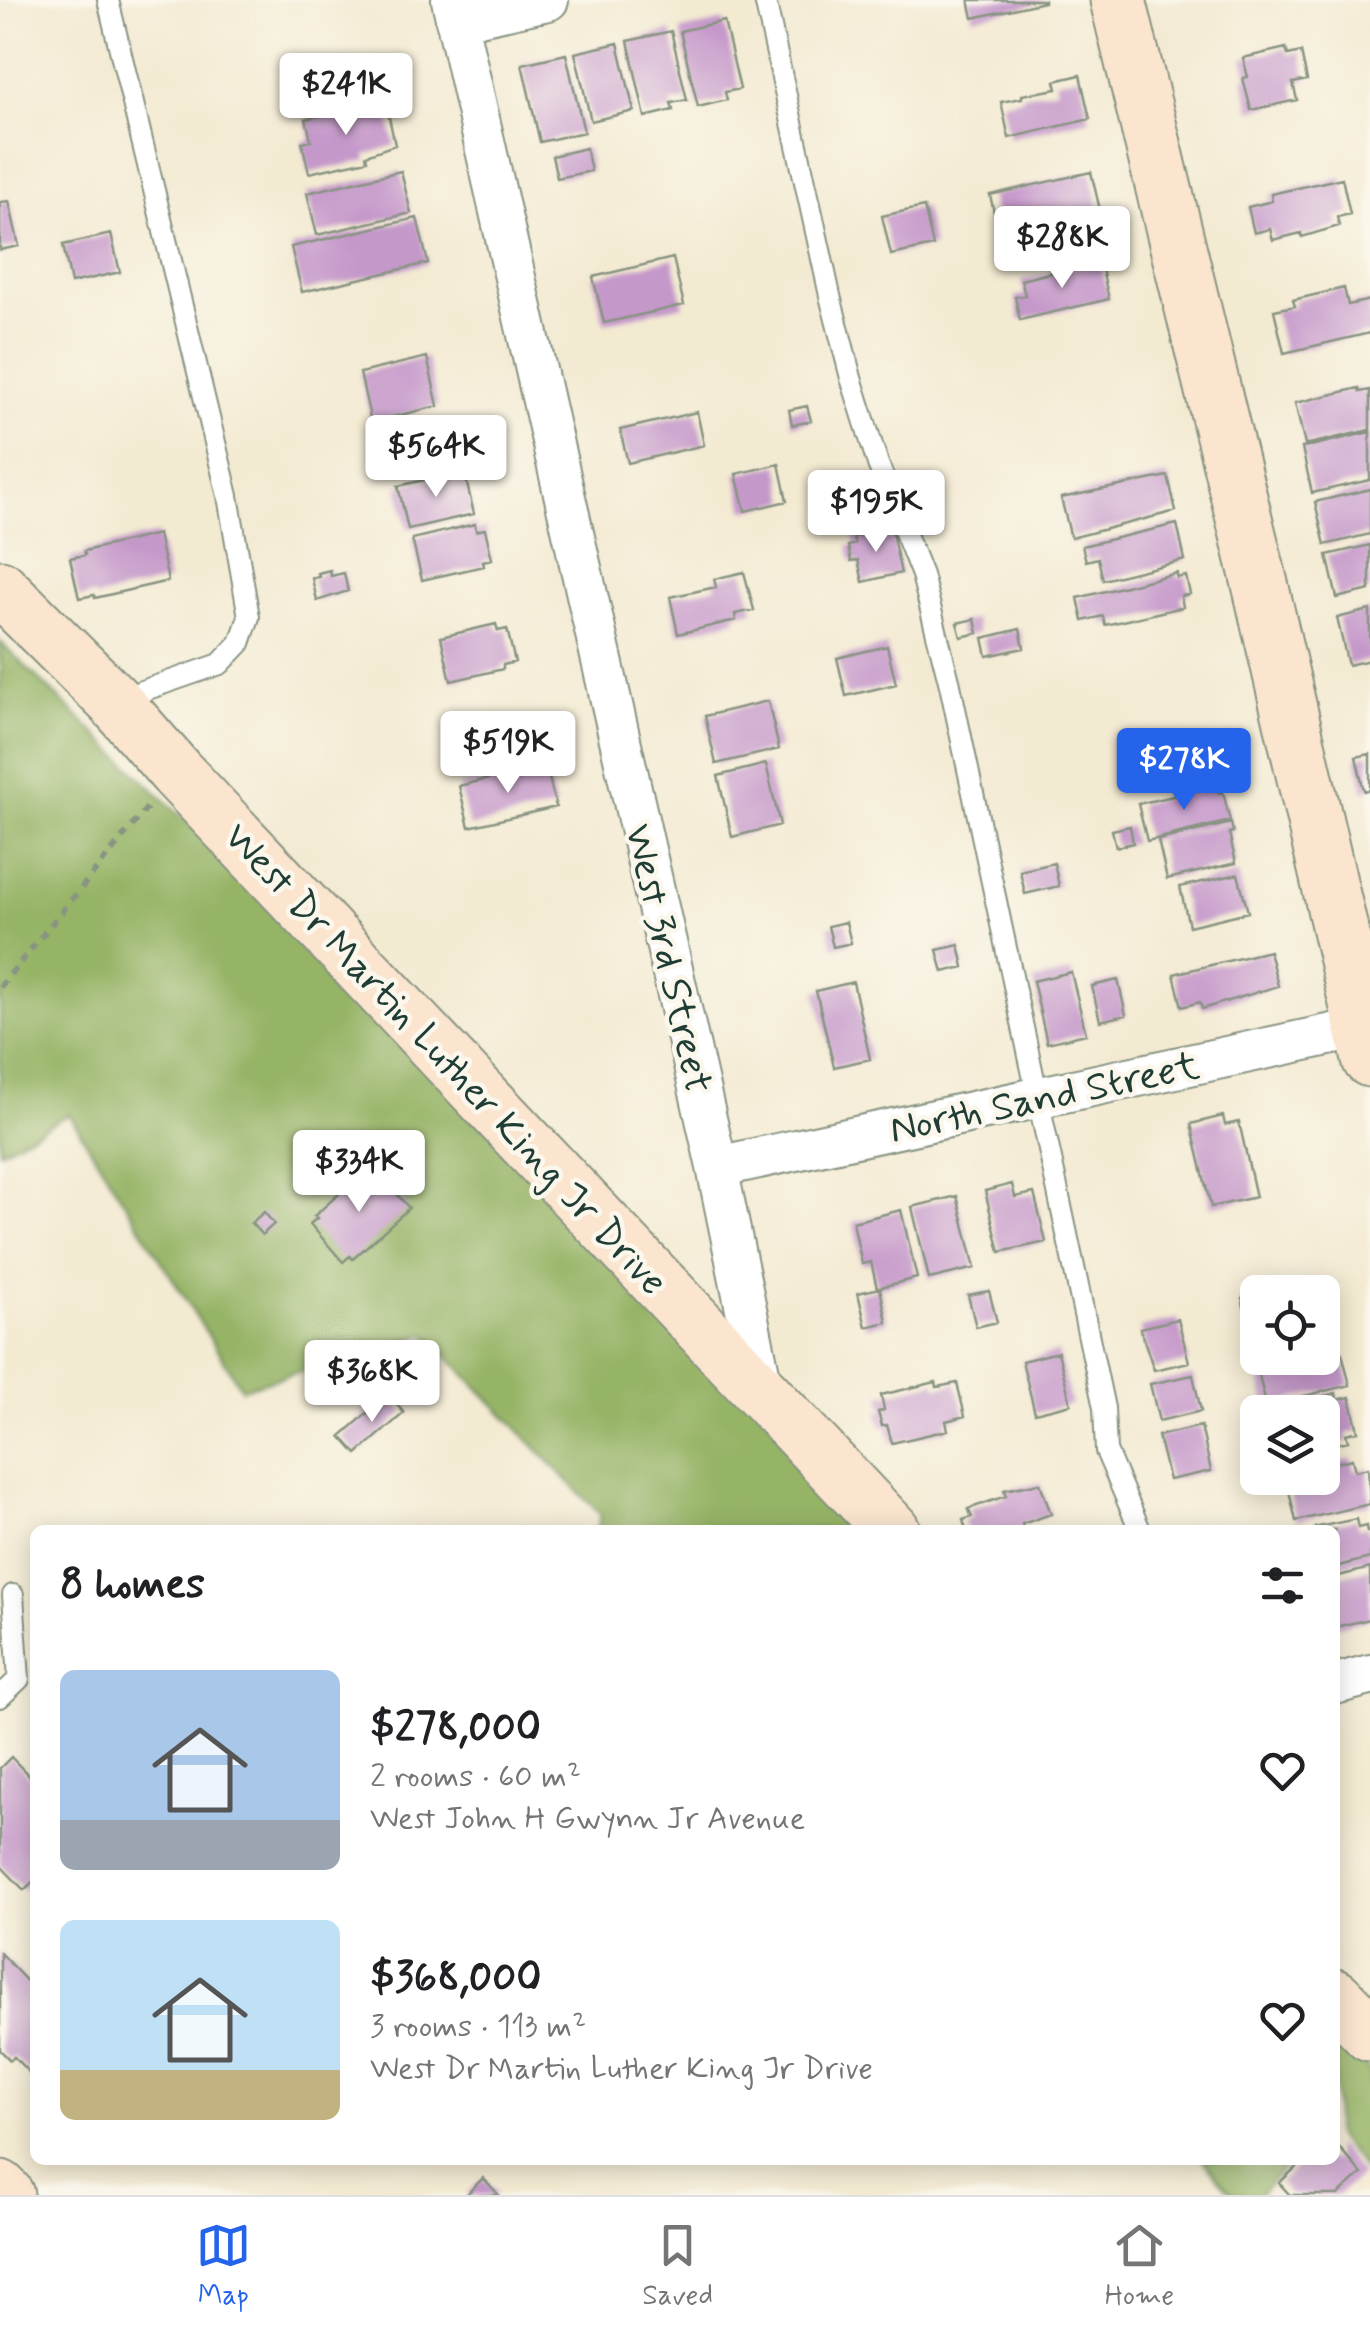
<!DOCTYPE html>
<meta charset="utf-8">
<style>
body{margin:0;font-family:Mynerve,sans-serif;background:#f6f6f6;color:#202124;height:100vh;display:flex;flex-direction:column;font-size:38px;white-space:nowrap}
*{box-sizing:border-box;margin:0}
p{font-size:32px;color:#757577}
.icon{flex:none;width:55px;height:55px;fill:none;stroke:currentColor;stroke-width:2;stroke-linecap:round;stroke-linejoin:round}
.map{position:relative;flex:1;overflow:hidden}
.details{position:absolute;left:30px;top:1525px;width:1310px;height:640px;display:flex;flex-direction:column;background:#fff;border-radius:15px;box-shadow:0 5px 25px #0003}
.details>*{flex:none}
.tools{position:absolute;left:1240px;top:1275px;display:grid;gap:20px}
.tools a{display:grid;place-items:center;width:100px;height:100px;border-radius:15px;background:#fff;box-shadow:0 5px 25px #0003;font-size:50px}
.price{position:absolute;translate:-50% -85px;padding:0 22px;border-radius:10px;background:#fff;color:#222;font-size:32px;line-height:65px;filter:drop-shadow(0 2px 5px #0008)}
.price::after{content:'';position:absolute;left:50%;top:60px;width:30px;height:22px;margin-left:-15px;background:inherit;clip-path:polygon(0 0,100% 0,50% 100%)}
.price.active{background:#2563eb;color:#fff}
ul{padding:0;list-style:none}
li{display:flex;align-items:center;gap:30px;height:250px;padding:0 30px}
li span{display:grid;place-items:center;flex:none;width:280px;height:200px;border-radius:15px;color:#555}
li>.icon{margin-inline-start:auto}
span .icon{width:120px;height:120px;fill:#fffc;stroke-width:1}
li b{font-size:42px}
h2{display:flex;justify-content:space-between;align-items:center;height:120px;padding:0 30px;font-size:42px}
.tab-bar{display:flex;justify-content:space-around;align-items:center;height:140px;border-top:2px solid #e0e0e0;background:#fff;font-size:28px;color:#757577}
.tab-bar a{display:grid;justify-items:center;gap:5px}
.tab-bar .active{color:#2563eb}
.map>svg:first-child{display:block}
.forest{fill:#96b466;stroke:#5a784d;stroke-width:2.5}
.building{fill:#c598ca}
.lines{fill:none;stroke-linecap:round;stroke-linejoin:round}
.lane-casing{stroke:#899483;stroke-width:24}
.street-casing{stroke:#899483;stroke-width:44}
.secondary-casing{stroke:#899483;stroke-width:59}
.path{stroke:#899483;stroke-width:6;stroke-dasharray:8 8;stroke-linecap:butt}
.lane{stroke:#fff;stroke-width:20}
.street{stroke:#fff;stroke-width:40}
.secondary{stroke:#fbe5cf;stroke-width:55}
.labels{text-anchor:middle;stroke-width:9;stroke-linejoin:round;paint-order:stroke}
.street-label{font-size:40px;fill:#1f3d34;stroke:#fbf7ec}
</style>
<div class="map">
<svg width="1370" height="2195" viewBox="0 0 1370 2195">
<rect width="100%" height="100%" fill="#fbf7ec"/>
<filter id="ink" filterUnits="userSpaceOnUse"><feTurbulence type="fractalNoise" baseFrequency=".01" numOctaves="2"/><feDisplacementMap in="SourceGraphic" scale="20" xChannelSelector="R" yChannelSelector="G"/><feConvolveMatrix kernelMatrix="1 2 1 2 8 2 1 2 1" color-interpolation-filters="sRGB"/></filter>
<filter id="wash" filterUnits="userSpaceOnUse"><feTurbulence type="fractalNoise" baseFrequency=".0048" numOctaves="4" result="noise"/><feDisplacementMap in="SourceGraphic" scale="40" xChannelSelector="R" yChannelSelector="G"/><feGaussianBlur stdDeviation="2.25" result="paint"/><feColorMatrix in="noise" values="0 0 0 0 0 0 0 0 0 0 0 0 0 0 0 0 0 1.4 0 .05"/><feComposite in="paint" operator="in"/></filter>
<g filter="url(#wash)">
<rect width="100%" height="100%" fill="#f3ead2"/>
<path class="forest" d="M 0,642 L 552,1173 L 873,1530 L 597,1530 L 601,1515 L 426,1334 L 242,1389 L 69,1114 L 0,1151 Z
M 1335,2036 L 1370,2071 L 1370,2176 L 1335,2135 Z
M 1203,2160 L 1292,2160 L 1259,2195 L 1233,2195 Z"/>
<g id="blocks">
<path class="building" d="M 969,0 L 1044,0 L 1044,2 L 973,18 Z
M 724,21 L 740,89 L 725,92 L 727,100 L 698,107 L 680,31 Z
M 671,31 L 687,100 L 671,103 L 673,110 L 645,117 L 628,41 Z
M 618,43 L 634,111 L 591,121 L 575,53 Z
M 1286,48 L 1288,55 L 1301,52 L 1307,80 L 1293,83 L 1297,100 L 1251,110 L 1243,78 L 1248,77 L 1243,58 Z
M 566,54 L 584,132 L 540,142 L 522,64 Z
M 1080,75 L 1090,119 L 1009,138 L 1001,102 L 1022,98 L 1022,95 L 1057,89 L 1055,81 Z
M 355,107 L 356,115 L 387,108 L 395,145 L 366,155 L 367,160 L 309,173 L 302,142 L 311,140 L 306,119 Z
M 586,148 L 591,171 L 557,178 L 552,156 Z
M 401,171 L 411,213 L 317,235 L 307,193 Z
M 1091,172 L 1100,210 L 1009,231 L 1006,214 L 995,217 L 990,195 Z
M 1342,178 L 1350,214 L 1337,217 L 1339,226 L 1302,237 L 1301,233 L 1273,240 L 1270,229 L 1254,233 L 1248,207 L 1272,201 L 1271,194 Z
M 9,201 L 19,246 L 0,250 L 0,202 Z
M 924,207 L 933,246 L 891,255 L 882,216 Z
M 417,218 L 428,263 L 302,292 L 291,247 Z
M 111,234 L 120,272 L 71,283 L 63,245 Z
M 673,258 L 684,305 L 604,323 L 593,277 Z
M 1100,261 L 1109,299 L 1020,320 L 1015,297 L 1025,295 L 1021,280 Z
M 1344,288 L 1348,305 L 1370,300 L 1370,333 L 1284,353 L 1274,310 L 1295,306 L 1293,300 Z
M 427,357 L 438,406 L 371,422 L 360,373 Z
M 1359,388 L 1360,392 L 1370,390 L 1370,430 L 1305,445 L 1295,403 Z
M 807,406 L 811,421 L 792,425 L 789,410 Z
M 697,412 L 704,445 L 628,463 L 620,430 Z
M 1370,432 L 1370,480 L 1312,493 L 1302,448 Z
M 779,464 L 787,501 L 745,511 L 736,474 Z
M 464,471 L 474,514 L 408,529 L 398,486 Z
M 1168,476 L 1176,511 L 1071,538 L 1061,498 Z
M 1370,489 L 1370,534 L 1325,545 L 1315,502 Z
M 475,524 L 476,531 L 485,529 L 492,559 L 483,561 L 484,566 L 422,580 L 412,539 Z
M 1177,524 L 1185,560 L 1103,580 L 1098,558 L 1086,561 L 1082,546 Z
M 891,528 L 901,573 L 863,582 L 858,560 L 851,561 L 848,546 L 855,544 L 853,537 Z
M 158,534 L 168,581 L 95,598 L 94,595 L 79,598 L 70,558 L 85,555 L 84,551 Z
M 1370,545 L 1370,590 L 1337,598 L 1327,555 Z
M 330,570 L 331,576 L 344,573 L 348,591 L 317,601 L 312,578 L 319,577 L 318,573 Z
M 744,572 L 754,610 L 735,614 L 736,620 L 678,634 L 670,597 L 716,587 L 714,579 Z
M 1177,573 L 1177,578 L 1186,576 L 1190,594 L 1181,596 L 1183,607 L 1105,625 L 1103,616 L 1083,621 L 1078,598 Z
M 1370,610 L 1370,660 L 1348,665 L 1337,618 Z
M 975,619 L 978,633 L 961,637 L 957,623 Z
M 496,624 L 498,631 L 507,629 L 515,662 L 503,665 L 503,669 L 451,681 L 441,637 Z
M 1020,629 L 1024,648 L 987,656 L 983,638 Z
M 887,646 L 896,684 L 846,696 L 837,658 Z
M 768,701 L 779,749 L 716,764 L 705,716 Z
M 461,746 L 464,761 L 449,765 L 445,749 Z
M 1370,754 L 1370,789 L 1364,791 L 1356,757 Z
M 766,764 L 780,825 L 732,837 L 718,776 Z
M 546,765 L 556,807 L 469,827 L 459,786 Z
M 1218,786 L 1219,793 L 1223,792 L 1230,821 L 1147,841 L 1138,804 Z
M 1231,823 L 1233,832 L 1229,833 L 1236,863 L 1167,879 L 1158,840 Z
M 1130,826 L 1133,843 L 1116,847 L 1112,830 Z
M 1054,863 L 1059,886 L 1025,894 L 1020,871 Z
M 1238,874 L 1248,912 L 1189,926 L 1180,887 Z
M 846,922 L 851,943 L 833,947 L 828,926 Z
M 959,945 L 964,967 L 943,972 L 937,950 Z
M 1269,951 L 1278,986 L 1202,1009 L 1200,1002 L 1182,1007 L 1174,974 Z
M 1071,972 L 1086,1034 L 1047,1043 L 1033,981 Z
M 1118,980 L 1126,1015 L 1100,1021 L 1092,986 Z
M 853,982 L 870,1059 L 834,1067 L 816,991 Z
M 1223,1116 L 1225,1125 L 1239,1122 L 1256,1197 L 1211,1207 L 1191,1124 Z
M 371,1165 L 409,1208 L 353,1259 L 350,1256 L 343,1262 L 310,1224 L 317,1218 L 314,1216 Z
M 1012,1184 L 1015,1197 L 1034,1193 L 1046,1242 L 1000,1252 L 985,1191 Z
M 957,1196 L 975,1268 L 929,1279 L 912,1207 Z
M 901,1210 L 917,1278 L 877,1288 L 871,1262 L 862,1264 L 853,1222 Z
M 264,1212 L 274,1224 L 262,1235 L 251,1223 Z
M 1310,1282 L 1312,1292 L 1270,1292 L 1270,1291 Z
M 880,1288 L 887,1322 L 866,1327 L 858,1293 Z
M 989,1291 L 997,1322 L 976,1327 L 968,1295 Z
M 1258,1294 L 1258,1345 L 1253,1346 L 1242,1298 Z
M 1330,1295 L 1337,1327 L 1322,1330 L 1322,1296 Z
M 1178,1319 L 1189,1362 L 1154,1370 L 1140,1328 Z
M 1322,1343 L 1327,1357 L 1342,1353 L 1350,1385 L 1266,1405 L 1255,1358 L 1322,1358 Z
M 1058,1352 L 1071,1404 L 1035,1413 L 1022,1361 Z
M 1193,1375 L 1201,1411 L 1159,1421 L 1150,1384 Z
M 936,1382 L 937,1387 L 957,1383 L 965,1416 L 946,1421 L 948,1430 L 892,1443 L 887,1425 L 882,1426 L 878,1412 L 884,1410 L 881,1395 Z
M 1336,1393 L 1337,1400 L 1350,1397 L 1358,1431 L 1346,1434 L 1348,1441 L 1322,1447 L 1322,1412 L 1269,1412 L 1269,1409 Z
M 388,1395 L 404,1413 L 357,1454 L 341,1436 Z
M 1201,1426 L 1211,1471 L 1169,1480 L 1158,1436 Z
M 1352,1459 L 1355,1471 L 1368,1468 L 1370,1504 L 1296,1521 L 1286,1478 L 1322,1478 L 1322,1466 Z
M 1040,1483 L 1051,1514 L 1022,1524 L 1023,1528 L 1016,1530 L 966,1530 L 963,1520 L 972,1517 L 968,1509 L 1006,1496 L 1004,1490 Z
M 1356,1519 L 1358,1528 L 1366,1526 L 1367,1532 L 1370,1532 L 1370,1558 L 1335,1567 L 1335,1530 L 1314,1528 Z
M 1370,1568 L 1370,1619 L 1335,1627 L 1335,1577 Z
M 11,1757 L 35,1782 L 35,1880 L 24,1890 L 0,1865 L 0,1768 Z
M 0,1953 L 35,1990 L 35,2079 L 14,2057 L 10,2060 L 0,2050 Z
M 1335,2143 L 1362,2174 L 1338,2195 L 1290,2195 L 1279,2183 L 1304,2160 L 1335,2160 Z
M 483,2178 L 499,2195 L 466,2195 Z"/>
</g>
</g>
<g filter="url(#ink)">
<use href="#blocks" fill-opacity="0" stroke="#899483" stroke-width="2.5"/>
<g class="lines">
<defs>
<path id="lane" d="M 108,0 L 228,496 L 249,617 L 240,643 L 220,664 L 116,700
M 765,0 L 831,300 L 851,378 L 878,464 L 922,575 L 950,685 L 1104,1408 L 1106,1451 L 1140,1530
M 0,1697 L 19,1679 L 13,1595"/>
<path id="street" d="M 452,0 L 717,1167 L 763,1392
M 456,20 L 548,0
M 717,1167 L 1370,1026
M 1335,1684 L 1370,1675"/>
<path id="secondary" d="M 1118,0 L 1261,588 L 1370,1059
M 0,588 L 114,701 L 176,772 L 892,1530
M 1335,1997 L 1370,2033
M 0,2188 L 6,2195"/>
</defs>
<use href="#lane" class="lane-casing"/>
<use href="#street" class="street-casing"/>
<use href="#secondary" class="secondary-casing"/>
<path class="path" d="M 0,987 L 147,808"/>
<use href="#lane" class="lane"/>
<use href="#street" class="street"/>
<use href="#secondary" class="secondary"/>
</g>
</g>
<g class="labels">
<g class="street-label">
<text transform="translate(670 958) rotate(77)" y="14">West 3rd Street</text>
<text transform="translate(447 1058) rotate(47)" y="14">West Dr Martin Luther King Jr Drive</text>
<text transform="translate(1044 1096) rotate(-12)" y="14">North Sand Street</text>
</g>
</g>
</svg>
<div class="tools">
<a><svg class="icon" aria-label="locate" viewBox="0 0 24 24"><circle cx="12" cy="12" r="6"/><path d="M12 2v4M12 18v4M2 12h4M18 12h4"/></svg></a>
<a><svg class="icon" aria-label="layers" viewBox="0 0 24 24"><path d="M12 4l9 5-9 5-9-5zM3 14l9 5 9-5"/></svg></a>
</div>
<b class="price" style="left:346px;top:138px">$241K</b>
<b class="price" style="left:1062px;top:291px">$288K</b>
<b class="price" style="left:436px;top:500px">$564K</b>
<b class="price" style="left:876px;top:555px">$195K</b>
<b class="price" style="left:508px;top:796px">$519K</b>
<b class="price active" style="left:1184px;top:813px">$278K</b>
<b class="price" style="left:359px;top:1215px">$334K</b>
<b class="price" style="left:372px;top:1425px">$368K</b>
<section class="details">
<h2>8 homes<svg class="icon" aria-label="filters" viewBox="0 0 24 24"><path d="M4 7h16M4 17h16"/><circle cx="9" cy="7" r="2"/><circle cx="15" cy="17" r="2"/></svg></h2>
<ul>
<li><span style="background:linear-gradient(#a9c7e8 75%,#9aa5b1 0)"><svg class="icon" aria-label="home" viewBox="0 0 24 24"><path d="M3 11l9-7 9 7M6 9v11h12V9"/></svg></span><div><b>$278,000</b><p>2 rooms · 60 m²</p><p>West John H Gwynn Jr Avenue</p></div><svg class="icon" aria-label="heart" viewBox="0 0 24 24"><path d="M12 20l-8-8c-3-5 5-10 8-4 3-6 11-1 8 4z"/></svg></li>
<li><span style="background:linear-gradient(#bfe0f5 75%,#c2b280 0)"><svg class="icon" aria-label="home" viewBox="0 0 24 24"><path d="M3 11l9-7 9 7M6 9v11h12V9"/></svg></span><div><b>$368,000</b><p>3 rooms · 113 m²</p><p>West Dr Martin Luther King Jr Drive</p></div><svg class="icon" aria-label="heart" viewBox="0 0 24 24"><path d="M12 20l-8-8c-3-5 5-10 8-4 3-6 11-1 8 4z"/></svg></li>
</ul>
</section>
</div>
<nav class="tab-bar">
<a class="active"><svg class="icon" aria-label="map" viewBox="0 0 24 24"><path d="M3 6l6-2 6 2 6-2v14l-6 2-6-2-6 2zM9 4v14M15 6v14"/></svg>Map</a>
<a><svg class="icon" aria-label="saved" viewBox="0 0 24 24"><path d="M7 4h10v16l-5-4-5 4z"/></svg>Saved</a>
<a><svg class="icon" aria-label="home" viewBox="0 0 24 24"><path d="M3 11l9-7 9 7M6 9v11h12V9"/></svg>Home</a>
</nav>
